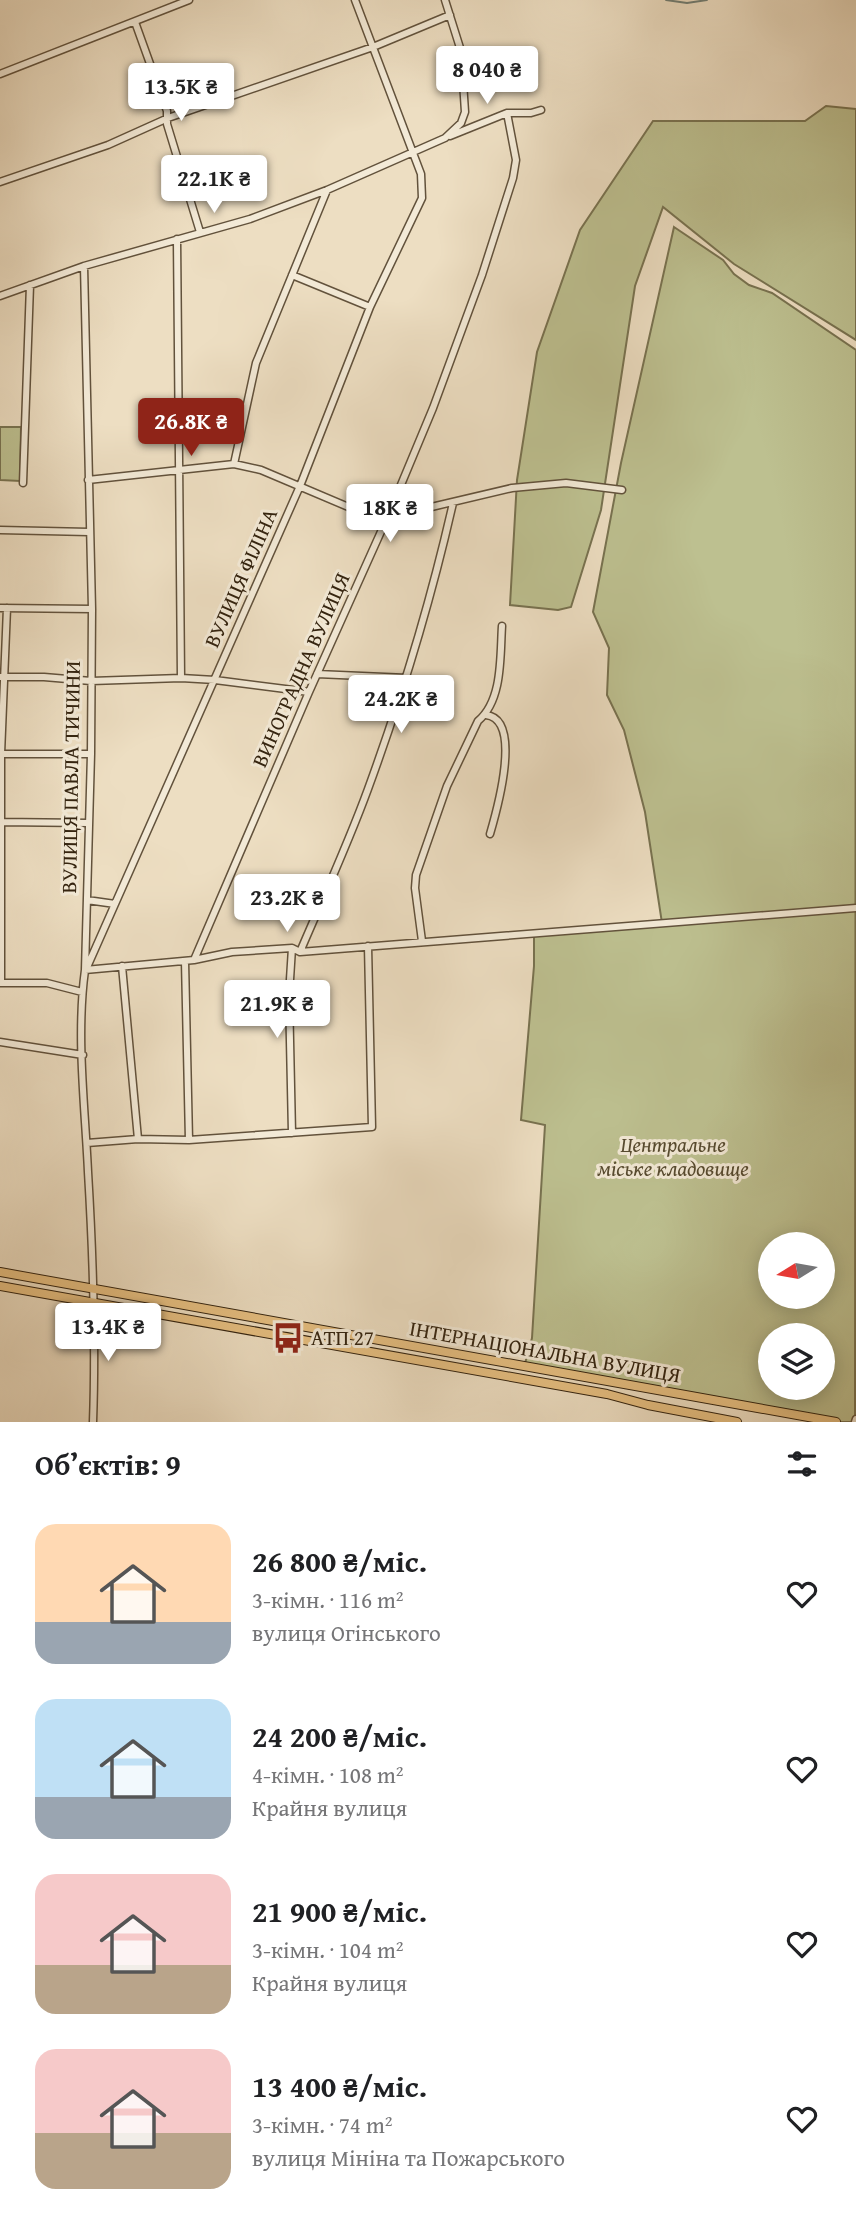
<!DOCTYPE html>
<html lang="uk">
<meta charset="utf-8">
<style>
body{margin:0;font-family:"Gentium Book Plus",serif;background:#f2f2f2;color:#202124;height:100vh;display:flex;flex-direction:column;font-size:26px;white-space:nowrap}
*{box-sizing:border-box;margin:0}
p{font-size:23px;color:#757577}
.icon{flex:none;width:38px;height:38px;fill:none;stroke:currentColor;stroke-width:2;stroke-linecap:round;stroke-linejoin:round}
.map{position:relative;height:1422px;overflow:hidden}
.side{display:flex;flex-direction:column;background:#fff;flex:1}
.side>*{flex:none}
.needle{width:46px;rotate:259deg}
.controls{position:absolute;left:758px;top:1232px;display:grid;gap:14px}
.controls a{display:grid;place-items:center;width:77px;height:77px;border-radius:50%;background:#fff;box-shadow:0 4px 18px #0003;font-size:35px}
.price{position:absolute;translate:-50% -60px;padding:0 16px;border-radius:7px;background:#fff;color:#222;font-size:23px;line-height:46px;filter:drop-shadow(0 2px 4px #0008)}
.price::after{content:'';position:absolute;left:50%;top:42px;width:21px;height:16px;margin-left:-10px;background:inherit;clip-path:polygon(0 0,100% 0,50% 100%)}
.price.active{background:#8f2418;color:#fff}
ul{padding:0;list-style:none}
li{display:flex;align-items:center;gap:21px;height:175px;padding:0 35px}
li span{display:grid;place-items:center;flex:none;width:196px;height:140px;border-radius:21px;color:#555}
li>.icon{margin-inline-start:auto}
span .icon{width:84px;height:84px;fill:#fffc;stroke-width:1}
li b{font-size:30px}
h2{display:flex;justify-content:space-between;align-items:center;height:84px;padding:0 35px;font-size:30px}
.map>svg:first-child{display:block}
.green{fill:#bdc090;stroke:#787250;stroke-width:2;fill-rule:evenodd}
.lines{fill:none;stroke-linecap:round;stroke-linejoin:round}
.stream{stroke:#717e74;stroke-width:2}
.minor-casing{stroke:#62523c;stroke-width:9}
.major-casing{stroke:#33230f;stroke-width:10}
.minor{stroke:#f3ead7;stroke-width:6}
.major{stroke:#e6bf81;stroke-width:8}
.labels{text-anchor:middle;stroke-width:6;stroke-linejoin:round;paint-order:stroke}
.street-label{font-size:21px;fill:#33230f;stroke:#f3ead7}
.park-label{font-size:21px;font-style:italic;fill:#564a2f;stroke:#f3ead7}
.poi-label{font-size:21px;fill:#33230f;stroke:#f3ead7;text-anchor:start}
</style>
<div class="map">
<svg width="856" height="1422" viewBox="0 0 856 1422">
<rect width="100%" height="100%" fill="#eddec2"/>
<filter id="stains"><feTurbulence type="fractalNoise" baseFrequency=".00286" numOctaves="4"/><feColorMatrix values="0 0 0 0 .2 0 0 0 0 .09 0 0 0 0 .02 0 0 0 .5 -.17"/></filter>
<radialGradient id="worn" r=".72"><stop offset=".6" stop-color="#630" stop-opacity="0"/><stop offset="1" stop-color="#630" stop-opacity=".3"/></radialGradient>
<path class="green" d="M 826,106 L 856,109 L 856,340 L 734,264 L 663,207 L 635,286 L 601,510 L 571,607 L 558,610 L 510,605 L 517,480 L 537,352 L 580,230 L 653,121 L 805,121 Z
M 674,227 L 723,260 L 734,274 L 749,285 L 772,293 L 856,350 L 855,1422 L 836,1422 L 524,1367 L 532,1338 L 545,1125 L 521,1120 L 534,966 L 534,932 L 662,923 L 645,812 L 624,730 L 607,695 L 609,648 L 593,612 L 621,463 ZM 770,1244 L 822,1244 L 822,1297 L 770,1297 ZM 770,1335 L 822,1335 L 822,1388 L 770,1388 Z
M 0,427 L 21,427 L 20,481 L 0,480 Z"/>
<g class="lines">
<path class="stream" d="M 666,0 L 687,3 L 707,0"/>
<defs>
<path id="minor" d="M 135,22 L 167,111 L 167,124 L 200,232
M 0,74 L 189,0
M 450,136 L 507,113 L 531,113 L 541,110
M 0,182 L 108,145 L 168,118 L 373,47 L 450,15
M 177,239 L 181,678
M 84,266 L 92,609 L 91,754 L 85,970 C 76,1036 85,1106 88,1172 C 93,1255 96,1338 93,1422
M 292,275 L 370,307
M 0,296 L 84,266 L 250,219 L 327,190 L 445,138 L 461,123 L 465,112 L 461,51 L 445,0
M 234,464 L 256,363 L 327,190
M 88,480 L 234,464 L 261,470 L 372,517 L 388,516
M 23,483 L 30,285
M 390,509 L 423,509 L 512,488 L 566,483 L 622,490
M 0,530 L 89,532
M 0,608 L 92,609
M 317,674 L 407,678
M 1,677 L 44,677 L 91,681 L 181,678 L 215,680 L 309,692
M 486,715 C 523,719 497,810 490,834
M 0,754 L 91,754
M 0,822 L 88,823
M 87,900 L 115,904
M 422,941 L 415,888 L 416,875 L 447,786 L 478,721 C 503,700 500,656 502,626
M 292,948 L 289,995 L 292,1133
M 300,952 C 323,898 348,844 368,789 C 402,696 431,600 453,503
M 194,960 L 309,692 L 388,516 L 433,408 L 482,275 L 513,178 L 516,160 L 507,113
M 185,961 L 189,1140
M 88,965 L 300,486 L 370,307 L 422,198 L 421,174 L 355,0
M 122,966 L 138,1139
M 85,970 L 194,960 L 232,952 L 292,948 L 300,952 L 856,908
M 0,983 L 47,983 L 82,992
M 1,983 L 1,754 L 7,608
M 0,1042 L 83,1055
M 87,1143 L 138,1139 L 189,1140 L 372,1127 L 368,946
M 855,1422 L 856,1419"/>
<path id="major" d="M 0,1272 L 836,1422
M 0,1286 L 607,1394 L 648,1405 L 737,1422"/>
</defs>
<use href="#minor" class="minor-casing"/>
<use href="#major" class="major-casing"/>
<use href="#minor" class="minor"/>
<use href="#major" class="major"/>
</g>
<defs>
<symbol id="bus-bare" viewBox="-9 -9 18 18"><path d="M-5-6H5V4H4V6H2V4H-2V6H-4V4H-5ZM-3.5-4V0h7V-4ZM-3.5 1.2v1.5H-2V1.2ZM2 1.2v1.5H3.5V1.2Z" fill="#8f2418" stroke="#f3ead7" stroke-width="2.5" paint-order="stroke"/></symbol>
</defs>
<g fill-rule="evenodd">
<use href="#bus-bare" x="266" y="1316" width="44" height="44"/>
</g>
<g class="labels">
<g class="street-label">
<text transform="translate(241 578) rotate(-66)" y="7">ВУЛИЦЯ ФІЛІНА</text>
<text transform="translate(301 670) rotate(-66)" y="7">ВИНОГРАДНА ВУЛИЦЯ</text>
<text transform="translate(71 777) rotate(-89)" y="7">ВУЛИЦЯ ПАВЛА ТИЧИНИ</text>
<text transform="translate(545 1352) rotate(10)" y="7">ІНТЕРНАЦІОНАЛЬНА ВУЛИЦЯ</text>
</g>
<g class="park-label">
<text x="673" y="1152">Центральне<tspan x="673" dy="24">міське кладовище</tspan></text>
</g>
<g class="poi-label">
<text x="311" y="1345">АТП 27</text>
</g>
</g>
<rect width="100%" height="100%" filter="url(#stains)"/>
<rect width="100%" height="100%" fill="url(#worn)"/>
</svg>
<div class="controls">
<a><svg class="needle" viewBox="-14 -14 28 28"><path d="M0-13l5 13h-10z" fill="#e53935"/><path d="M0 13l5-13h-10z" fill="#757577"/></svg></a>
<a><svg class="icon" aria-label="layers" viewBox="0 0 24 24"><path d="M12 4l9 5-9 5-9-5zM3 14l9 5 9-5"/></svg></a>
</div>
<b class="price" style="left:487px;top:106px">8 040 ₴</b>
<b class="price" style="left:181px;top:123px">13.5K ₴</b>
<b class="price" style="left:214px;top:215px">22.1K ₴</b>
<b class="price active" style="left:191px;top:458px">26.8K ₴</b>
<b class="price" style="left:390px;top:544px">18K ₴</b>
<b class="price" style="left:401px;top:735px">24.2K ₴</b>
<b class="price" style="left:287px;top:934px">23.2K ₴</b>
<b class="price" style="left:277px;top:1040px">21.9K ₴</b>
<b class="price" style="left:108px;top:1363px">13.4K ₴</b>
</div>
<section class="side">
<h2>Об’єктів: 9<svg class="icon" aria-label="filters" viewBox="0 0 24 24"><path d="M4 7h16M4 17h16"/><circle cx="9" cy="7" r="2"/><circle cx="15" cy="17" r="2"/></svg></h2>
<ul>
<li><span style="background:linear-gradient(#ffd9b3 70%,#9aa5b1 0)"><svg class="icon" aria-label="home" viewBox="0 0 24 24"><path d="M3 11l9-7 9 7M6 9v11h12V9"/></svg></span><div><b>26 800 ₴/міс.</b><p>3-кімн. · 116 m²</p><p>вулиця Огінського</p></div><svg class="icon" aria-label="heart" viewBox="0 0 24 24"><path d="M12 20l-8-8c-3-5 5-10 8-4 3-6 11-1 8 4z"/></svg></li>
<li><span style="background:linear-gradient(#bfe0f5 70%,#9aa5b1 0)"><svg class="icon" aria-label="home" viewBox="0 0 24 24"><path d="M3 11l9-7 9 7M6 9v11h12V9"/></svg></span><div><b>24 200 ₴/міс.</b><p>4-кімн. · 108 m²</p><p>Крайня вулиця</p></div><svg class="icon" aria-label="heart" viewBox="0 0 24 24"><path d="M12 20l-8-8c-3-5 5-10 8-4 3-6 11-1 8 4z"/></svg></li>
<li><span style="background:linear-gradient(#f6c9c9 65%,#b9a48a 0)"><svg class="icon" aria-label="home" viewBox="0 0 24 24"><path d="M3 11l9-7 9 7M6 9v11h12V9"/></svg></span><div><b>21 900 ₴/міс.</b><p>3-кімн. · 104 m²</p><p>Крайня вулиця</p></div><svg class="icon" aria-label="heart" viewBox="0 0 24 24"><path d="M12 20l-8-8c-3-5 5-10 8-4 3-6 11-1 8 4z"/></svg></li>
<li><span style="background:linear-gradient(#f6c9c9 60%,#b9a48a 0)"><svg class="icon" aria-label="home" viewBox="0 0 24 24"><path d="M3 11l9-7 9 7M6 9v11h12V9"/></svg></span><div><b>13 400 ₴/міс.</b><p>3-кімн. · 74 m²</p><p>вулиця Мініна та Пожарського</p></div><svg class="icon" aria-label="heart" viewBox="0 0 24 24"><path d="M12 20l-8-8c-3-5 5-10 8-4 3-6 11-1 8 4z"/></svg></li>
</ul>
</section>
